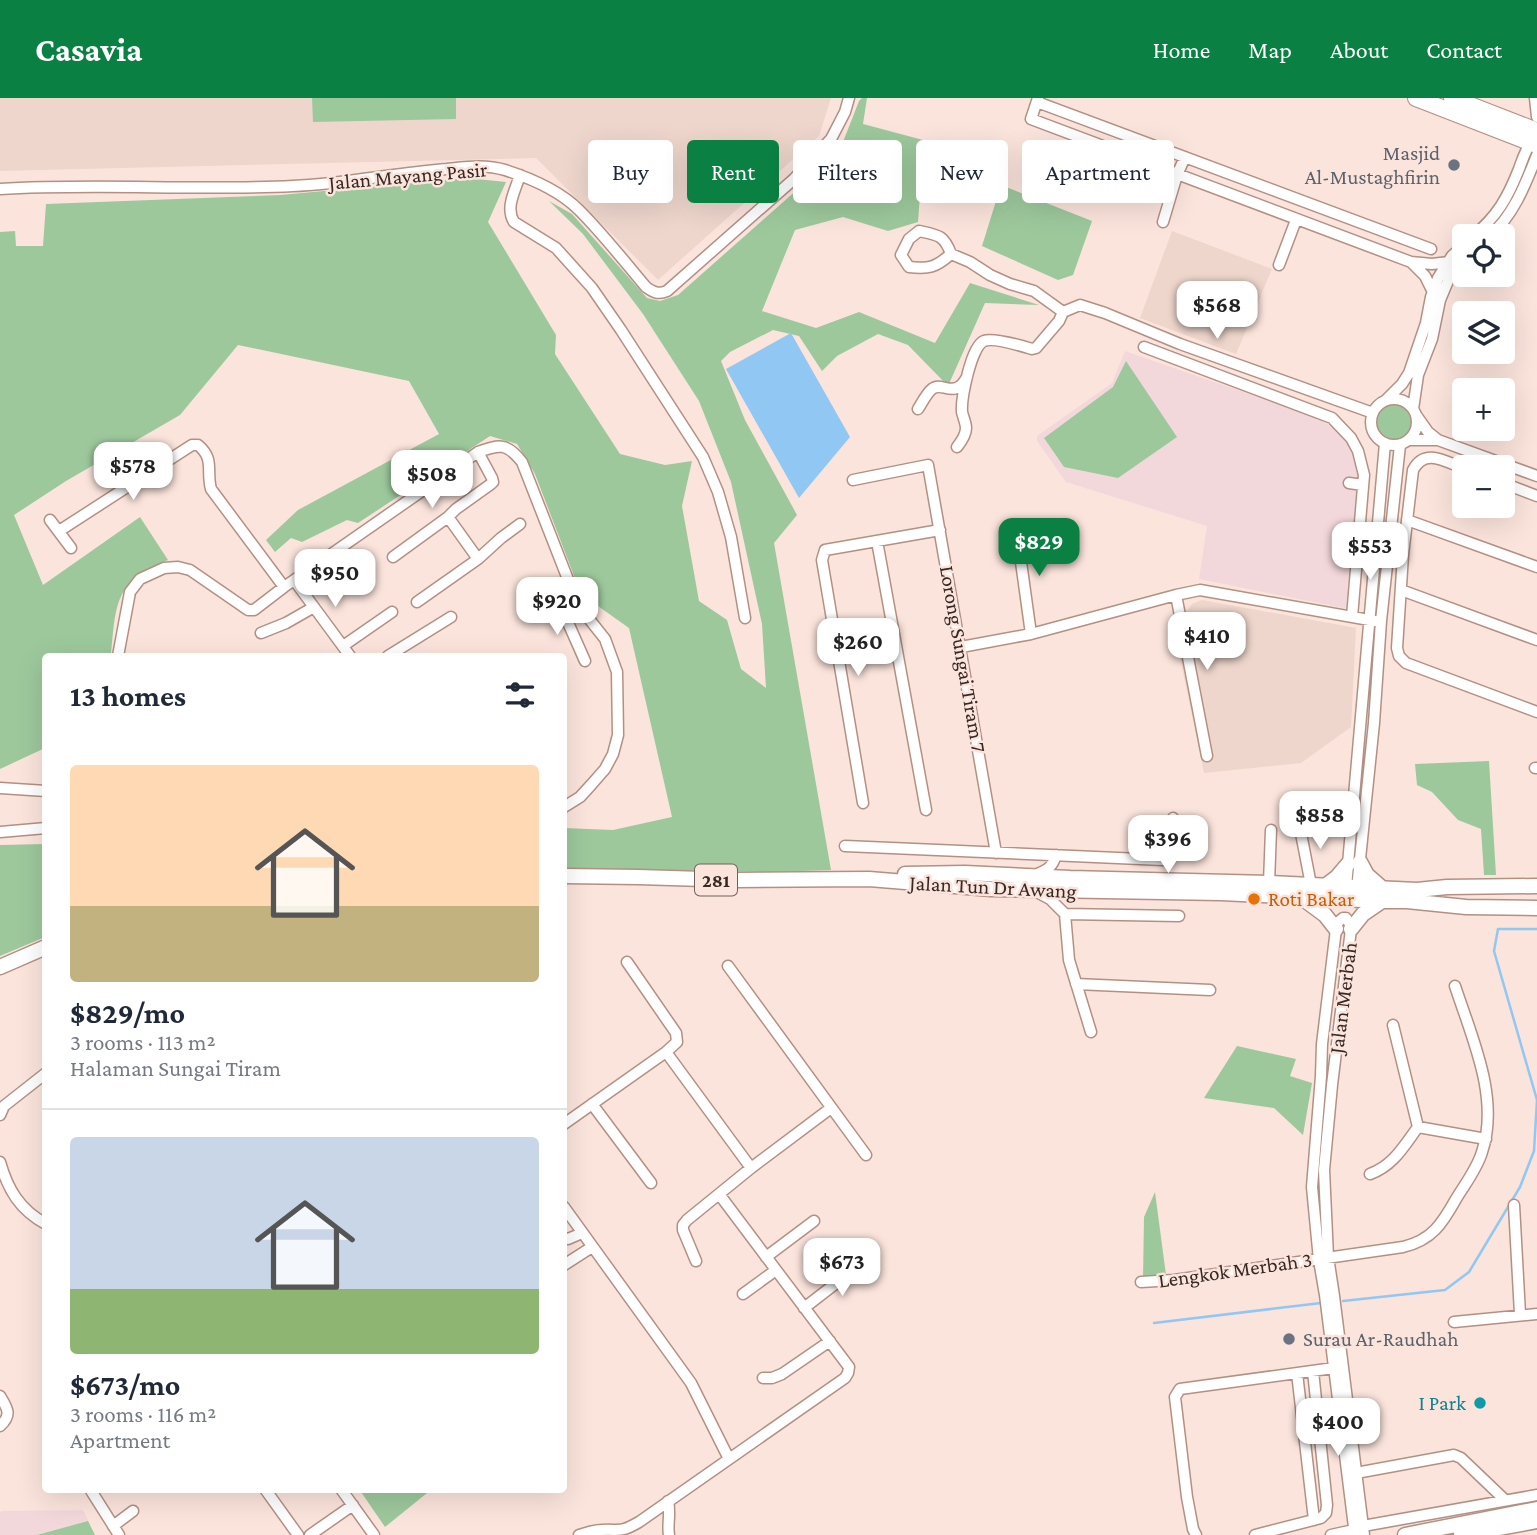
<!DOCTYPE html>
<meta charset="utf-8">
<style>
body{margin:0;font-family:"Crimson Pro",serif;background:#f2f2f3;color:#1f2937;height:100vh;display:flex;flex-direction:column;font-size:26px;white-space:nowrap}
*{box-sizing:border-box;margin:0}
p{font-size:23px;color:#747a83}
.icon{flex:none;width:38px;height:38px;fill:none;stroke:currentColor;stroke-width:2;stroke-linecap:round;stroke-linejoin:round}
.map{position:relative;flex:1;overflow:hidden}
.drawer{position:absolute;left:42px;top:555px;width:525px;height:840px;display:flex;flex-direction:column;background:#fff;border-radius:7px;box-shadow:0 7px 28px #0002}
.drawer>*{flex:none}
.banner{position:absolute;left:588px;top:42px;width:665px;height:63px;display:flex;gap:14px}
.tools{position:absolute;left:1452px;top:126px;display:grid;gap:14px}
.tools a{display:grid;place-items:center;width:63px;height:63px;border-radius:7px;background:#fff;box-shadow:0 7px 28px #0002;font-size:35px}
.price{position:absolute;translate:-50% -60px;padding:0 16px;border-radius:14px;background:#fff;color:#222;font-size:23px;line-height:46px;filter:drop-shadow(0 2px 4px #0008)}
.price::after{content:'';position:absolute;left:50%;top:42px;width:21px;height:16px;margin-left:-10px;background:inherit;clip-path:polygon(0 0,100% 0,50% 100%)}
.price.selected{background:#0b8043;color:#fff}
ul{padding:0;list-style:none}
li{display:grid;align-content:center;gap:14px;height:371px;padding:0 28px}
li+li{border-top:2px solid #e0e1e3}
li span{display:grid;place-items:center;height:217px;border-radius:7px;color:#555}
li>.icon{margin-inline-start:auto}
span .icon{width:126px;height:126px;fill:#fffc;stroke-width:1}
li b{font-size:30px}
h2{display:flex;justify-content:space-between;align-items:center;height:84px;padding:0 28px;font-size:30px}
.tag{padding:0 24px;border-radius:7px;background:#fff;box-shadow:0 7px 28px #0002;font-size:24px;line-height:63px}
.tag.selected{background:#0b8043;color:#fff}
header{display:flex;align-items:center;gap:42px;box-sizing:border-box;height:98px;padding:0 35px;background:#0b8043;color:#fff}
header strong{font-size:33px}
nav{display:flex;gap:38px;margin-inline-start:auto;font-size:24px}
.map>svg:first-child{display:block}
.industrial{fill:#eed6cc}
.education{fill:#f3d8db}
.green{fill:#9dc89c}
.water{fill:#90c8f3}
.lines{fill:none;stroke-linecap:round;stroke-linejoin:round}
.stream{stroke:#90c8f3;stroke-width:2.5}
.minor-casing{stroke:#b39084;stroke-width:13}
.major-casing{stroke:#b39084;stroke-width:17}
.highway-casing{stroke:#b39084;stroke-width:18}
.minor{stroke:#fff;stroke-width:10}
.major{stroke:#fff;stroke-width:14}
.highway{stroke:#fff;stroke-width:16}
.worship-dot{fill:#6b7280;stroke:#fbe4dc;stroke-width:2.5}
.food-dot{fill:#e8710a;stroke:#fbe4dc;stroke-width:2.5}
.culture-dot{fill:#0f9aa8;stroke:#fbe4dc;stroke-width:2.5}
.labels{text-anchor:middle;stroke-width:5;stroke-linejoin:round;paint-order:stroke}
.shield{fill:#fbe4dc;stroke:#71605a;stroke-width:2}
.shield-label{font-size:19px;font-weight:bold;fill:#362823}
.worship-label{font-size:21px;fill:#5b616d;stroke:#fbe4dc;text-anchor:end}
.street-label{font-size:21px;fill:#362823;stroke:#fbe4dc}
.food-label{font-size:21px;fill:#c56008;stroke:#fbe4dc;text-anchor:start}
.culture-label{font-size:21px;fill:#0d838f;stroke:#fbe4dc;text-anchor:end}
</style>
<header>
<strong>Casavia</strong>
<nav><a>Home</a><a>Map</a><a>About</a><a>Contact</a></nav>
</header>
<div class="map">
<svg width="1537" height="1437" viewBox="0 0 1537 1437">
<rect width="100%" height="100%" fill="#fbe4dc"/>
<path class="industrial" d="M 0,0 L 831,0 L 819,38 L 658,182 L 536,60 L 0,73 Z
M 1172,133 L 1272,171 L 1236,256 L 1140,220 Z
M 1202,502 L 1356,530 L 1351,629 L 1301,665 L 1204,675 L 1171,517 L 1188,512 L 1192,506 Z"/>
<path class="education" d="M 1125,253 L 1304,315 L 1337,331 L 1350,346 L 1358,366 L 1359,392 L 1348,511 L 1199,481 L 1207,428 L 1066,384 L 1037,343 L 1037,338 L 1112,285 Z
M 83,1412 L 95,1437 L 0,1437 L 0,1414 L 2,1413 Z"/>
<path class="green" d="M 312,0 L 456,0 L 456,21 L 313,24 Z
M 862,0 L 867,0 L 863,26 L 953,50 L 965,68 L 929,82 L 920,96 L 918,124 L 888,133 L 843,119 L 795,132 L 762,213 L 816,230 L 859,214 L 935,245 L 970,185 L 1039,207 L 985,205 L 948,288 L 908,247 L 878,236 L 837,258 L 822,273 L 799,238 L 773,232 L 730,254 L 721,263 L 745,322 L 797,417 L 774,445 L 831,772 L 769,774 L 564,770 L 564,730 L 613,732 L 672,719 L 629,530 L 581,496 L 535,376 L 517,346 L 490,338 L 358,425 L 347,422 L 302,444 L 291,440 L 275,454 L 266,442 L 298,412 L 439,336 L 409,283 L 238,247 L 180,317 L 66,383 L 14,417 L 43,487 L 140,419 L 168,462 C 114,483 116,506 111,558 L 46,558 L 45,650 L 0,671 L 0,134 L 15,133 L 16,148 L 43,148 L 46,106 L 280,97 L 467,80 L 506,84 L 488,124 L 556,237 L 555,256 L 620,356 L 665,367 L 692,363 L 682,408 L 699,503 L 727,522 L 741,571 L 766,590 L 762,526 L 731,384 L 699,303 L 643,216 L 583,136 L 549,103 L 572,116 L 647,200 L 660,203 L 678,197 L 816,75 L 843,44 L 859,3 Z
M 1001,87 L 1092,123 L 1073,177 L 1058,182 L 982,148 Z
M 1126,263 L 1177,339 L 1118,380 L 1064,369 L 1044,340 L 1113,289 Z
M1376 324a19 19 0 1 1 38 0a19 19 0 1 1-38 0Z
M 1489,663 L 1496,777 L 1484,777 L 1481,731 L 1458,722 L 1432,694 L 1417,687 L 1415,666 Z
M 45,746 L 45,839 L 0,858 L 0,747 Z
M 1237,948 L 1296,961 L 1290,978 L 1312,985 L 1303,1037 L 1274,1010 L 1204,1000 Z
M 1155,1094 L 1166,1177 L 1143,1180 L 1144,1119 Z
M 359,1391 L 432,1391 L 385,1429 Z
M 88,1423 L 95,1437 L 37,1437 Z"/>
<path class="water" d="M 791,235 L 850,339 L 799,400 L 726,271 Z"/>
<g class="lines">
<path class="stream" d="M 1343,1203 L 1445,1192 L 1469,1174 L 1520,1089 L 1534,1053 L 1537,1002 L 1494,853 L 1498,831 L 1537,831
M 1154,1225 L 1321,1205"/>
<defs>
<path id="minor" d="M 1038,0 L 1031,21 L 1411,164 L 1425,178 L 1433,194
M 1535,0 L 1537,19
M 1037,4 L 1431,151
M 520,77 C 515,93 505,110 514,124 L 556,150 L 592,190 L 621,232 L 703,359 L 718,394 L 731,439 L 745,520
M 0,91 C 98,85 195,93 293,88 C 344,86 395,75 447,71 C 466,69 485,66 505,72 C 530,80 560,93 579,112 C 603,136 624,163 646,189 C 653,194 658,197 667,193 L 794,81 L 831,41 L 845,14 L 849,0
M 1163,124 L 1177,77 L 1185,59
M 1473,138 C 1497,119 1508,99 1519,71 C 1523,60 1526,50 1533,41
M 1489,138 C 1513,119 1526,85 1537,57
M 951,156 C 944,137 938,137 919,133 L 909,141 L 901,157 L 909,169 C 929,171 935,170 951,156 L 970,164 L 990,177 L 1010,186 L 1034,193 L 1063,214
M 1411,164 L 1432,166 L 1449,164
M 1279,167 L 1296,122
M 1144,249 L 1332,320 L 1351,340 L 1358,353 L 1364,377 L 1352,519
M1371 324a23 23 0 1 1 46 0a23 23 0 1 1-46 0Z
M 1386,302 L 1402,286 L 1409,275 L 1426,225 L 1431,199 L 1438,180 L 1452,158 L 1465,146
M 918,311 C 922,305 926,296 932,291 C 940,284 950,296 960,288 C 963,286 965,282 967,279
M 1413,311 L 1418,277 L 1432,241 L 1440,202 L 1450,178 L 1465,160
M 1416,317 L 1428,334 L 1438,342
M 1409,342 L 1438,342 L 1537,378
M 957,349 C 961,344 966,337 966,330 C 966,325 963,319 962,314 C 961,301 971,248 984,243 C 993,239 1022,248 1032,251 L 1036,250 L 1059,223 L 1063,214 L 1080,207 L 1105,215 L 1180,246 L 1373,315
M 1465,371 C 1446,364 1425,349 1413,372 L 1403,457 L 1397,550 L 1399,558 L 1406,565 L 1537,614
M 853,382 L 928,367 L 996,755
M 1349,385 L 1363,387
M 1503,385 L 1537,398
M 448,419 L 478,461
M 50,422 L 71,450
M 1407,422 L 1537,469
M 1016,428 L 1031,536
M 59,433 L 192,347 L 198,347 C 215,361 206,373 211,391 L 284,489
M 877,443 L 926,712
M 393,459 L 448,419 L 456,411 L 491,386 L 493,384 L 492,380 L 478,354
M 294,482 L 350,558
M 1401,492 L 1537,542
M 1176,497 L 1207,658
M 558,502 L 585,563
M 417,504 L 478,461 L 501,440 L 520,426
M 529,516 L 565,500
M 261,535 L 286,525 L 314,509
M 343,548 L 392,514
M 961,549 L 1031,536 L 1176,497 L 1200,492 L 1375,523
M 118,558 L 130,494 L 140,481 L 164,470 L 178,469 L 190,472 L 248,512 L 254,512 L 284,489 L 478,354 C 500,346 507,345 522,364 L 578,507 L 605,541 L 617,574 L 618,637 L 613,656 L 605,671 L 591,687 L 580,699 L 564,709
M 388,558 L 451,519
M 1535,670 L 1537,670
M 0,690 L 46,693
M 863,705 L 822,462 L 825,452 L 940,432
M 1299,725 L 1311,787
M 0,734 L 46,730
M 845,748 L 1163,762 L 1169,760 L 1171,756 L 1173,720
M 1033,778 C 1046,772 1052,771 1056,757
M 1269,785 L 1271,732
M 1346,789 L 1385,345
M 1357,790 L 1374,625 L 1381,523 L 1400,347
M 1037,794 L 1050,801 L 1065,816 L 1069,862 L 1091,934
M 1065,816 L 1179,818
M 728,868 L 866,1057
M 1076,886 L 1210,892
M 666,954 L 751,1070
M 592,1006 L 651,1085
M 0,1017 L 4,1008 L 46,975
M 564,1026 L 666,954 L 677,944 L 676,935 L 627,864
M 1418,1029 L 1486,1041
M 0,1064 C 8,1092 20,1112 46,1126
M 1370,1076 C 1393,1068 1404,1048 1418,1029 L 1393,927
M 1514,1107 L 1520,1216
M 564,1109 L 691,1285 L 729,1361
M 564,1140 L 568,1141 L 582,1135
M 766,1159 L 814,1123
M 696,1163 L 683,1132 L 683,1127 L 687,1122 L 751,1070 L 831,1010
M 564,1167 L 592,1149
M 1141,1184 L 1174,1182 L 1403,1149 C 1432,1142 1442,1126 1456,1101 C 1465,1086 1477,1071 1482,1054 C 1500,1000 1472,940 1455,888
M 743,1196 L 776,1172
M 804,1210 L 861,1166
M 1454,1224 L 1537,1216
M 1297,1275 L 1314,1422
M 763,1280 L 772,1280 L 782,1276 L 830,1243
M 0,1298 C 8,1311 12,1317 0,1328
M 1356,1375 L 1454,1357 L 1461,1360 L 1505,1402
M 90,1391 L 119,1437
M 265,1391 L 298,1437
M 341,1391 L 374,1437
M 668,1403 C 671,1416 667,1427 669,1437
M 113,1428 L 133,1413
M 1363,1428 L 1537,1397
M 310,1437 L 353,1407
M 579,1437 C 586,1435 594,1432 601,1432 C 622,1431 620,1435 639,1424 L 845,1280 L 848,1275 L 849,1269 L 719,1096
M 1196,1437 L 1193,1431 L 1187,1399 L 1175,1299 L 1180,1291 L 1341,1269
M 1255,1437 L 1321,1420 L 1326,1415 L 1327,1407 L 1313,1273
M 1331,1437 L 1354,1432
M 1355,1437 L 1325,1197 L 1319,1162 L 1312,1089 L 1321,978 L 1322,946 L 1336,831 L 1337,825 L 1343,820 L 1346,820 L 1350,826 L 1351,831 L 1332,987 L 1324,1072 L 1328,1159 L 1334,1198 L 1364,1437"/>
<path id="major" d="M 1360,764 L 1367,777 L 1383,791
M 905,776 L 965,775 L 1070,780 L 1269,785 L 1417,792 L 1447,789 L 1537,788
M 564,778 L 638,779 L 736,782 L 869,781 L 991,791 L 1221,795 L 1382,803 L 1407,803 L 1466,809 L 1537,810
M 1325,788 L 1337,779 L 1348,766
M 1302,800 L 1325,817 L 1336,831
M 1351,831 L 1363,816 L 1382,803
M 0,869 L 46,849
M 1405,1437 L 1537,1411
M 1461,1437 L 1537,1423"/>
<path id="highway" d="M 1416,0 L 1537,47
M 1452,0 L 1537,33"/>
</defs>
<use href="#minor" class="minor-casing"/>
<use href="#major" class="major-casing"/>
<use href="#highway" class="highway-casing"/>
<use href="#minor" class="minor"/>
<use href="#major" class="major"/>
<use href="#highway" class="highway"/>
</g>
<g class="worship-dot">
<circle cx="1454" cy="67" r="7"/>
<circle cx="1289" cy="1241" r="7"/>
</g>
<circle class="food-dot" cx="1254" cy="801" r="7"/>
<circle class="culture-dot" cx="1480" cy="1305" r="7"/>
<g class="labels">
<rect class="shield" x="695" y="766.5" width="42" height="31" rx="5"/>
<g class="shield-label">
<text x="716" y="789">281</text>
</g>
<g class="worship-label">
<text x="1440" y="62">Masjid<tspan x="1440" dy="24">Al-Mustaghfirin</tspan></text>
<text x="1303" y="1248" text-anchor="start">Surau Ar-Raudhah</text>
</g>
<g class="street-label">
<text transform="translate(408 78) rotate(-5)" y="7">Jalan Mayang Pasir</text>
<text transform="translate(963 561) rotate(80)" y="7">Lorong Sungai Tiram 7</text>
<text transform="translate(993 789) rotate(3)" y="7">Jalan Tun Dr Awang</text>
<text transform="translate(1343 900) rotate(-83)" y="7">Jalan Merbah</text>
<text transform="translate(1235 1172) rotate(-8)" y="7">Lengkok Merbah 3</text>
</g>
<g class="food-label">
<text x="1268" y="808">Roti Bakar</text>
</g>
<g class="culture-label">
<text x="1466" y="1312">I Park</text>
</g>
</g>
</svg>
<div class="tools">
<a><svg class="icon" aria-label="locate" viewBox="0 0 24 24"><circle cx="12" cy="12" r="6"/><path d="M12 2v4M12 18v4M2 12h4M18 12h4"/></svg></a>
<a><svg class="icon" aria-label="layers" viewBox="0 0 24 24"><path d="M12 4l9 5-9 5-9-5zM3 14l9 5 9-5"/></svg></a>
<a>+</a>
<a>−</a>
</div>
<b class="price" style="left:1217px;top:243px">$568</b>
<b class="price" style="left:133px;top:404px">$578</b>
<b class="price" style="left:432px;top:412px">$508</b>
<b class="price selected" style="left:1039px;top:480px">$829</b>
<b class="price" style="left:1370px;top:484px">$553</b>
<b class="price" style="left:335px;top:511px">$950</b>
<b class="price" style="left:557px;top:539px">$920</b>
<b class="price" style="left:1207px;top:574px">$410</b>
<b class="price" style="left:858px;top:580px">$260</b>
<b class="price" style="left:1320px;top:753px">$858</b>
<b class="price" style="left:1168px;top:777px">$396</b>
<b class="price" style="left:842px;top:1200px">$673</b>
<b class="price" style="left:1338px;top:1360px">$400</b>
<div class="banner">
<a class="tag">Buy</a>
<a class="tag selected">Rent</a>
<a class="tag">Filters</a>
<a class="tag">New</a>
<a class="tag">Apartment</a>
</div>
<section class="drawer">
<h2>13 homes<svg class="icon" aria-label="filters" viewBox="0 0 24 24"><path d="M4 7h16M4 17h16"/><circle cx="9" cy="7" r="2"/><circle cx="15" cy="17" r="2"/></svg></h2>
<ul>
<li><span style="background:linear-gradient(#ffd9b3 65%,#c2b280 0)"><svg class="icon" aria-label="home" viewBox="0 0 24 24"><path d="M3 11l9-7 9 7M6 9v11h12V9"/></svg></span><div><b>$829/mo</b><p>3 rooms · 113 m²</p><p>Halaman Sungai Tiram</p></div></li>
<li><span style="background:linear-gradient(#c9d6e8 70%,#8fb573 0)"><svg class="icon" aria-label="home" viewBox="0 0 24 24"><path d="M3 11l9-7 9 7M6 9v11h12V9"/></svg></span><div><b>$673/mo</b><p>3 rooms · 116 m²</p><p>Apartment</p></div></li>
</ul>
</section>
</div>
